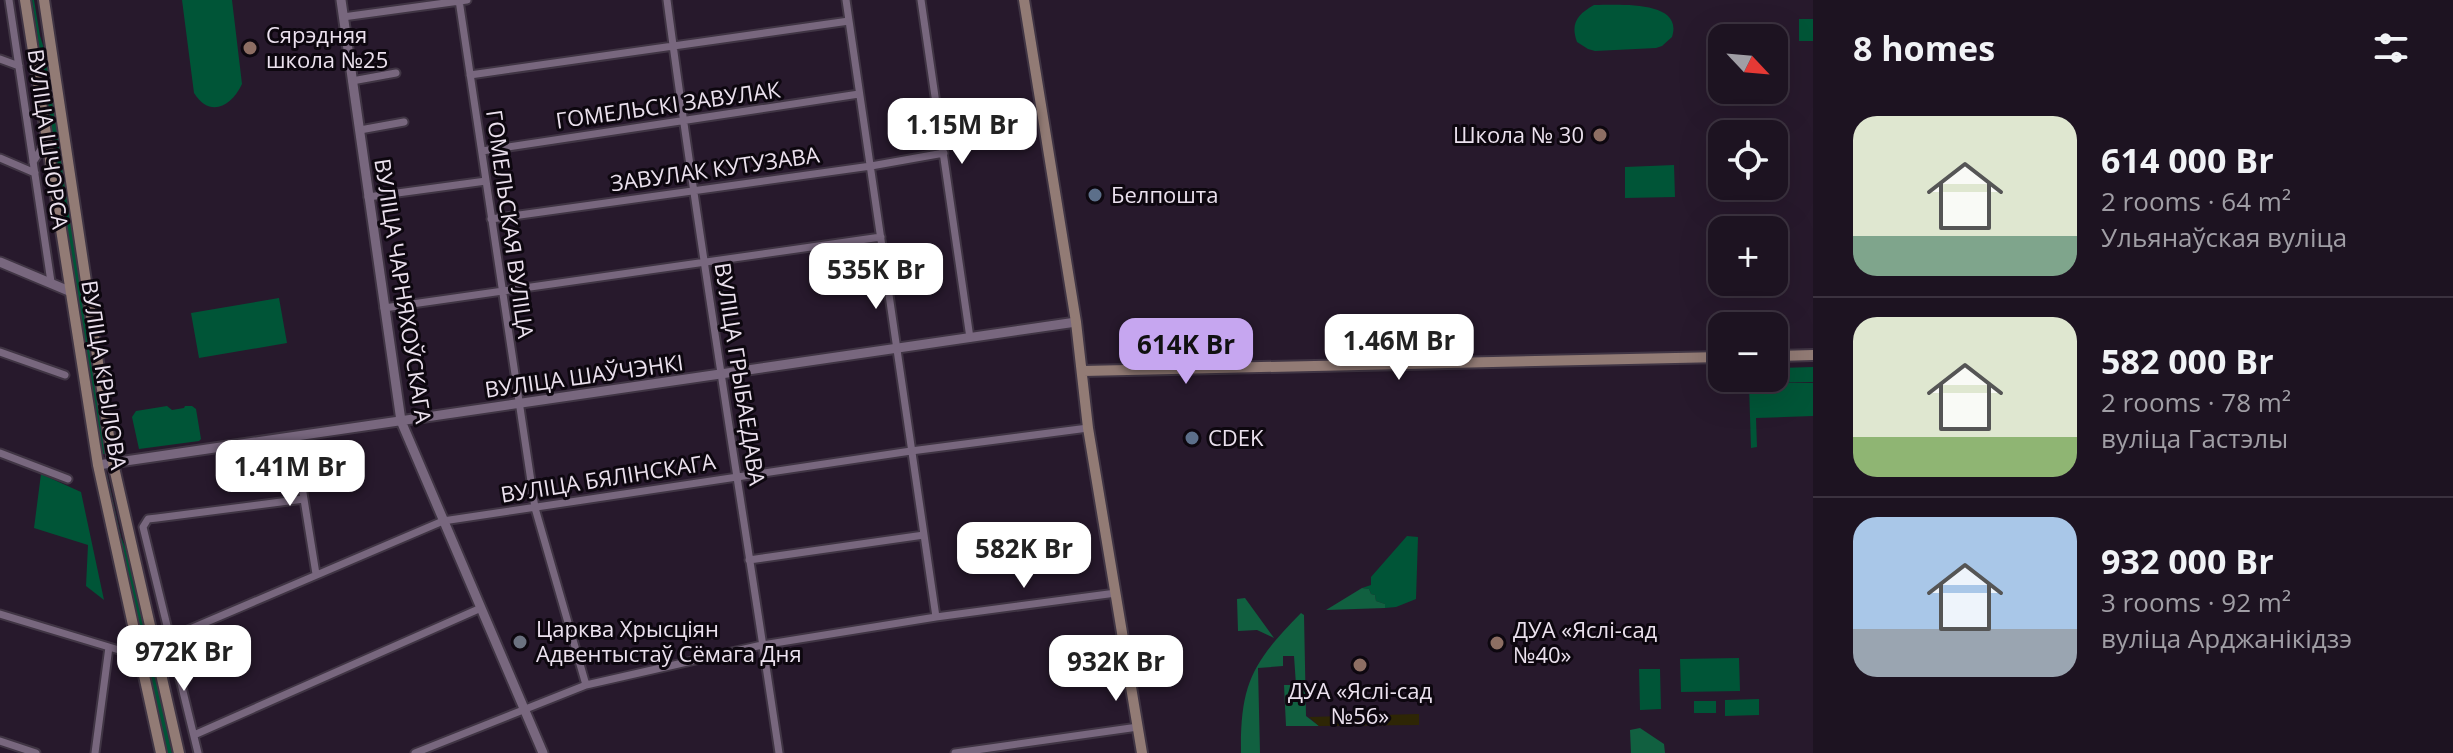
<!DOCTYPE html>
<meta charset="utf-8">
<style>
body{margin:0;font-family:"Open Sans",sans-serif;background:#251c2a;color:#f1f3f6;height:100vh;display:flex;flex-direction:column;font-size:30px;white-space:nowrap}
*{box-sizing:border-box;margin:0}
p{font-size:26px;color:#a09ea5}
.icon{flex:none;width:44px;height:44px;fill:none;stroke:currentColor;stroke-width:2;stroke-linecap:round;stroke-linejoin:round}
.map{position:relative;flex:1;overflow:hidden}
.details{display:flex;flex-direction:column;background:#1d1321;width:640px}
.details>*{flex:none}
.needle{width:52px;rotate:116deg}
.controls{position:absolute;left:1708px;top:24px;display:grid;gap:16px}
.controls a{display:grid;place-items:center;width:80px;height:80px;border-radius:16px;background:#1d1321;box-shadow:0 8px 32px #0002,0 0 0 2px #3b323f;font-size:40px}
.price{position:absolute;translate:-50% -68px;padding:0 18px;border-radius:16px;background:#fff;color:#222;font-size:26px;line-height:52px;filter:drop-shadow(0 2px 4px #0008)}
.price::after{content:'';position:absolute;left:50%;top:48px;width:24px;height:18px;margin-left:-12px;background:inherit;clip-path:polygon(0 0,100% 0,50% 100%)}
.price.active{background:#c6a6f0;color:#111}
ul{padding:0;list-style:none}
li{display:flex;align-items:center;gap:24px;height:200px;padding:0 40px}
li+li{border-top:2px solid #3b323f}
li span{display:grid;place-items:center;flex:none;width:224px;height:160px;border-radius:24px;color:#555}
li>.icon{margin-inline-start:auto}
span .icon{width:96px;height:96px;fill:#fffc;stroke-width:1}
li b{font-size:34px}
h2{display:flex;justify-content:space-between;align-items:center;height:96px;padding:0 40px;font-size:34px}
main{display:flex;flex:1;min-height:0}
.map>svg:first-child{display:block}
.green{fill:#005537}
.forest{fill:#116040}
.sand{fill:#2e2605}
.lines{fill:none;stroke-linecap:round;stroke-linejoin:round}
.minor-casing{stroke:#403544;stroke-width:11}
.tertiary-casing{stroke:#403544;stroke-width:13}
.secondary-casing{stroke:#403544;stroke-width:14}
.minor{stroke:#78677e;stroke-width:7}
.tertiary{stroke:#78677e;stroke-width:9}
.secondary{stroke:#927b75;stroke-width:10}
.education-dot{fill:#8d6e63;stroke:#0d070f;stroke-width:3}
.service-dot{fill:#5c6f8a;stroke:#0d070f;stroke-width:3}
.worship-dot{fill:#6b7280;stroke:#0d070f;stroke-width:3}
.labels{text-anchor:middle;stroke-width:6;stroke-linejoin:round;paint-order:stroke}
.poi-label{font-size:22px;fill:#ebe1ee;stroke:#0d070f;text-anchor:start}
.street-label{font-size:22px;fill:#ebe1ee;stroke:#0d070f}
</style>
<main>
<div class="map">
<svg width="1813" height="753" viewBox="0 0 1813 753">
<rect width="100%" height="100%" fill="#27192c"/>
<path class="green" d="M 32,0 L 34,0 L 40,36 L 47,58 L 106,454 L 103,454 L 86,363 Z
M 182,0 L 232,0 L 242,84 C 231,107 210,118 194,93 Z
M 1594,5 C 1619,5 1684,0 1672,37 L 1662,46 L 1656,48 L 1595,51 L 1588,49 L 1577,42 C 1570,23 1578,14 1594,5 Z
M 1799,19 L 1813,19 L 1813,41 L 1799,41 Z
M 1674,165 L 1675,197 L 1625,198 L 1625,167 Z
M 279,298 L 287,343 L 199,358 L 191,313 Z
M 1813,367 L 1813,382 L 1771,383 L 1813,383 L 1813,416 L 1756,418 L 1757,447 L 1751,448 L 1749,385 L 1760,384 L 1760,378 L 1774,378 L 1774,368 Z
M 167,406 L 172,410 L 184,408 L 185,406 L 192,406 L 196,409 L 201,439 L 199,441 L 139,449 L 132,417 L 136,411 Z
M 41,474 L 81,492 L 104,600 L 86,586 L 88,545 L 34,528 Z
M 105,474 L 107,474 L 121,537 L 131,561 L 172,753 L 166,753 Z
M 1407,536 L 1418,537 L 1416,599 L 1396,607 L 1385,608 L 1385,604 L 1376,601 L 1375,595 L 1371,594 L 1369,589 L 1362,588 L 1371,585 L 1371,577 Z
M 1739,658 L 1740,691 L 1681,692 L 1680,659 Z
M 1639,669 L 1660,669 L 1661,709 L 1640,710 Z
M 1759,699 L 1759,715 L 1725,716 L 1725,700 Z
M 1694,701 L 1716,701 L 1716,713 L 1694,713 Z"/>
<path class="forest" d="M 1362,588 L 1369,589 L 1371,594 L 1375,595 L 1376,601 L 1385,604 L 1385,608 L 1326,610 Z
M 1245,598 L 1274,638 L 1257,630 L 1238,631 L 1237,599 Z
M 1301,613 L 1304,615 L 1306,716 L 1319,726 L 1286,726 L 1284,685 L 1296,685 L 1294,656 L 1283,656 L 1283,666 L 1258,668 L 1260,753 L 1241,753 C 1240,683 1253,662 1301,613 Z
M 1640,728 L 1664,744 L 1665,753 L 1631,753 L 1630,730 Z"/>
<path class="sand" d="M 1419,714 L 1419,725 L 1319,726 L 1309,717 Z"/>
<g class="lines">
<defs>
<path id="minor" d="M 9,0 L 51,282
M 459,0 L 535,508 L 586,685
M 667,0 C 700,252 742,502 779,753
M 846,0 L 936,617
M 921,0 L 970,338
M 343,17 L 467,0
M 0,59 L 19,66
M 470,75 L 849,21
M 352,81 L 396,73
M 360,130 L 404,122
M 482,151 L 859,94
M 0,158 L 35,173
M 33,162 L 47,140
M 368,197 L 486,181
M 491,219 L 871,166 L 944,153
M 384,308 L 881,237
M 0,352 L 65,375
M 294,437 L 316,574
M 0,453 L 68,479
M 749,560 L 924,535
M 0,614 L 109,647
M 155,641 L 169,638 L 443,521 L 911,451 L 1088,428
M 194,735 L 481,608
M 0,741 L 36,753
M 95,753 L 109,647 L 119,650 L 138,645
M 198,753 L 143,527 L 148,519 L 157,518 L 304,499
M 415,753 L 586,685 L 762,645 L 936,617 L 1116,593
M 955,753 L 1138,727"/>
<path id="tertiary" d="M 341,0 L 401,421 L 543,753
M 0,262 L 69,291
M 98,465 L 1076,322"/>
<path id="secondary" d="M 25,0 L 98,465 L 161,753
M 44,0 L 113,463 L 179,753
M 1024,0 L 1076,322 L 1088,428 L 1142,753
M 1774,356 L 1813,355
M 1083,371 L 1722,357"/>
</defs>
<use href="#minor" class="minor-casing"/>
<use href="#tertiary" class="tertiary-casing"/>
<use href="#secondary" class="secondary-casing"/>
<use href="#minor" class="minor"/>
<use href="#tertiary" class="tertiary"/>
<use href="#secondary" class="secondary"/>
</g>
<g class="education-dot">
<circle cx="250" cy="48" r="8"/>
<circle cx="1600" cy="135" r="8"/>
<circle cx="1497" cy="643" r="8"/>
<circle cx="1360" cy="665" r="8"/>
</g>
<g class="service-dot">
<circle cx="1095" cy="195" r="8"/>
<circle cx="1192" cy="438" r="8"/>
</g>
<circle class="worship-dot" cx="520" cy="642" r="8"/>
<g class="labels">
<g class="poi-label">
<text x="266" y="43">Сярэдняя<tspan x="266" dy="25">школа №25</tspan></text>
<text x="1584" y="143" text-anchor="end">Школа № 30</text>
<text x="1111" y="203">Белпошта</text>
<text x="1208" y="446">CDEK</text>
<text x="536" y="637">Царква Хрысціян<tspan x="536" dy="25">Адвентыстаў Сёмага Дня</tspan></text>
<text x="1513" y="638">ДУА «Яслі-сад<tspan x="1513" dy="25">№40»</tspan></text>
<text x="1360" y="699" text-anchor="middle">ДУА «Яслі-сад<tspan x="1360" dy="25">№56»</tspan></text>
</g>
<g class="street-label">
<text transform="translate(668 105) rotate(-8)" y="8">ГОМЕЛЬСКІ ЗАВУЛАК</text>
<text transform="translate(48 139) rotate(82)" y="8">ВУЛІЦА ШЧОРСА</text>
<text transform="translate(715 169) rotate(-8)" y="8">ЗАВУЛАК КУТУЗАВА</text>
<text transform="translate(510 224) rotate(82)" y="8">ГОМЕЛЬСКАЯ ВУЛІЦА</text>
<text transform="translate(403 291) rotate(81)" y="8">ВУЛІЦА ЧАРНЯХОЎСКАГА</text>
<text transform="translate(740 374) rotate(81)" y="8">ВУЛІЦА ГРЫБАЕДАВА</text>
<text transform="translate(104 375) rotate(81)" y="8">ВУЛІЦА КРЫЛОВА</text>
<text transform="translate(584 376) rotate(-8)" y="8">ВУЛІЦА ШАЎЧЭНКІ</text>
<text transform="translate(608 478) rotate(-9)" y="8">ВУЛІЦА БЯЛІНСКАГА</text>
</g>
</g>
</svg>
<div class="controls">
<a><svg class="needle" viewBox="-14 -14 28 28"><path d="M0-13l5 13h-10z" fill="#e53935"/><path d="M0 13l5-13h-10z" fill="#a09ea5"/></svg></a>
<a><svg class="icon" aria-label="locate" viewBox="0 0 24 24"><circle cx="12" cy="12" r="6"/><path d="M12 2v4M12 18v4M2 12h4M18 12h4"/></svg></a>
<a>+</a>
<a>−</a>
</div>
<b class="price" style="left:962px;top:166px">1.15M Br</b>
<b class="price" style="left:876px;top:311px">535K Br</b>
<b class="price" style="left:1399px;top:382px">1.46M Br</b>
<b class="price active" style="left:1186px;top:386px">614K Br</b>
<b class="price" style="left:290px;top:508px">1.41M Br</b>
<b class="price" style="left:1024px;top:590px">582K Br</b>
<b class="price" style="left:184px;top:693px">972K Br</b>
<b class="price" style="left:1116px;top:703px">932K Br</b>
</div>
<section class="details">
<h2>8 homes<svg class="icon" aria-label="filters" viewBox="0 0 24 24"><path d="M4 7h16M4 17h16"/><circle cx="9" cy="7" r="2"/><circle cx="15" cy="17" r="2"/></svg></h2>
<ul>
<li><span style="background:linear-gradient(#dfe7d0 75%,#7fa58c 0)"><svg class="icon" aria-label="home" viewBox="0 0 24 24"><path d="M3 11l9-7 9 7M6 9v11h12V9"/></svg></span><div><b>614 000 Br</b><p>2 rooms · 64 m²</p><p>Ульянаўская вуліца</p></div></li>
<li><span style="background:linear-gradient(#dfe7d0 75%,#8fb573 0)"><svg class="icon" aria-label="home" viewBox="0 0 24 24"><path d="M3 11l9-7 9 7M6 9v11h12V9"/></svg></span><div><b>582 000 Br</b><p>2 rooms · 78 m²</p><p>вуліца Гастэлы</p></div></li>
<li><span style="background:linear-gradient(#a9c7e8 70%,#9aa5b1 0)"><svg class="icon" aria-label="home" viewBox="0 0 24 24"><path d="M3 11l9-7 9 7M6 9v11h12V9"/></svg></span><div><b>932 000 Br</b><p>3 rooms · 92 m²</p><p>вуліца Арджанікідзэ</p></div></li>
</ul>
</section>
</main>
